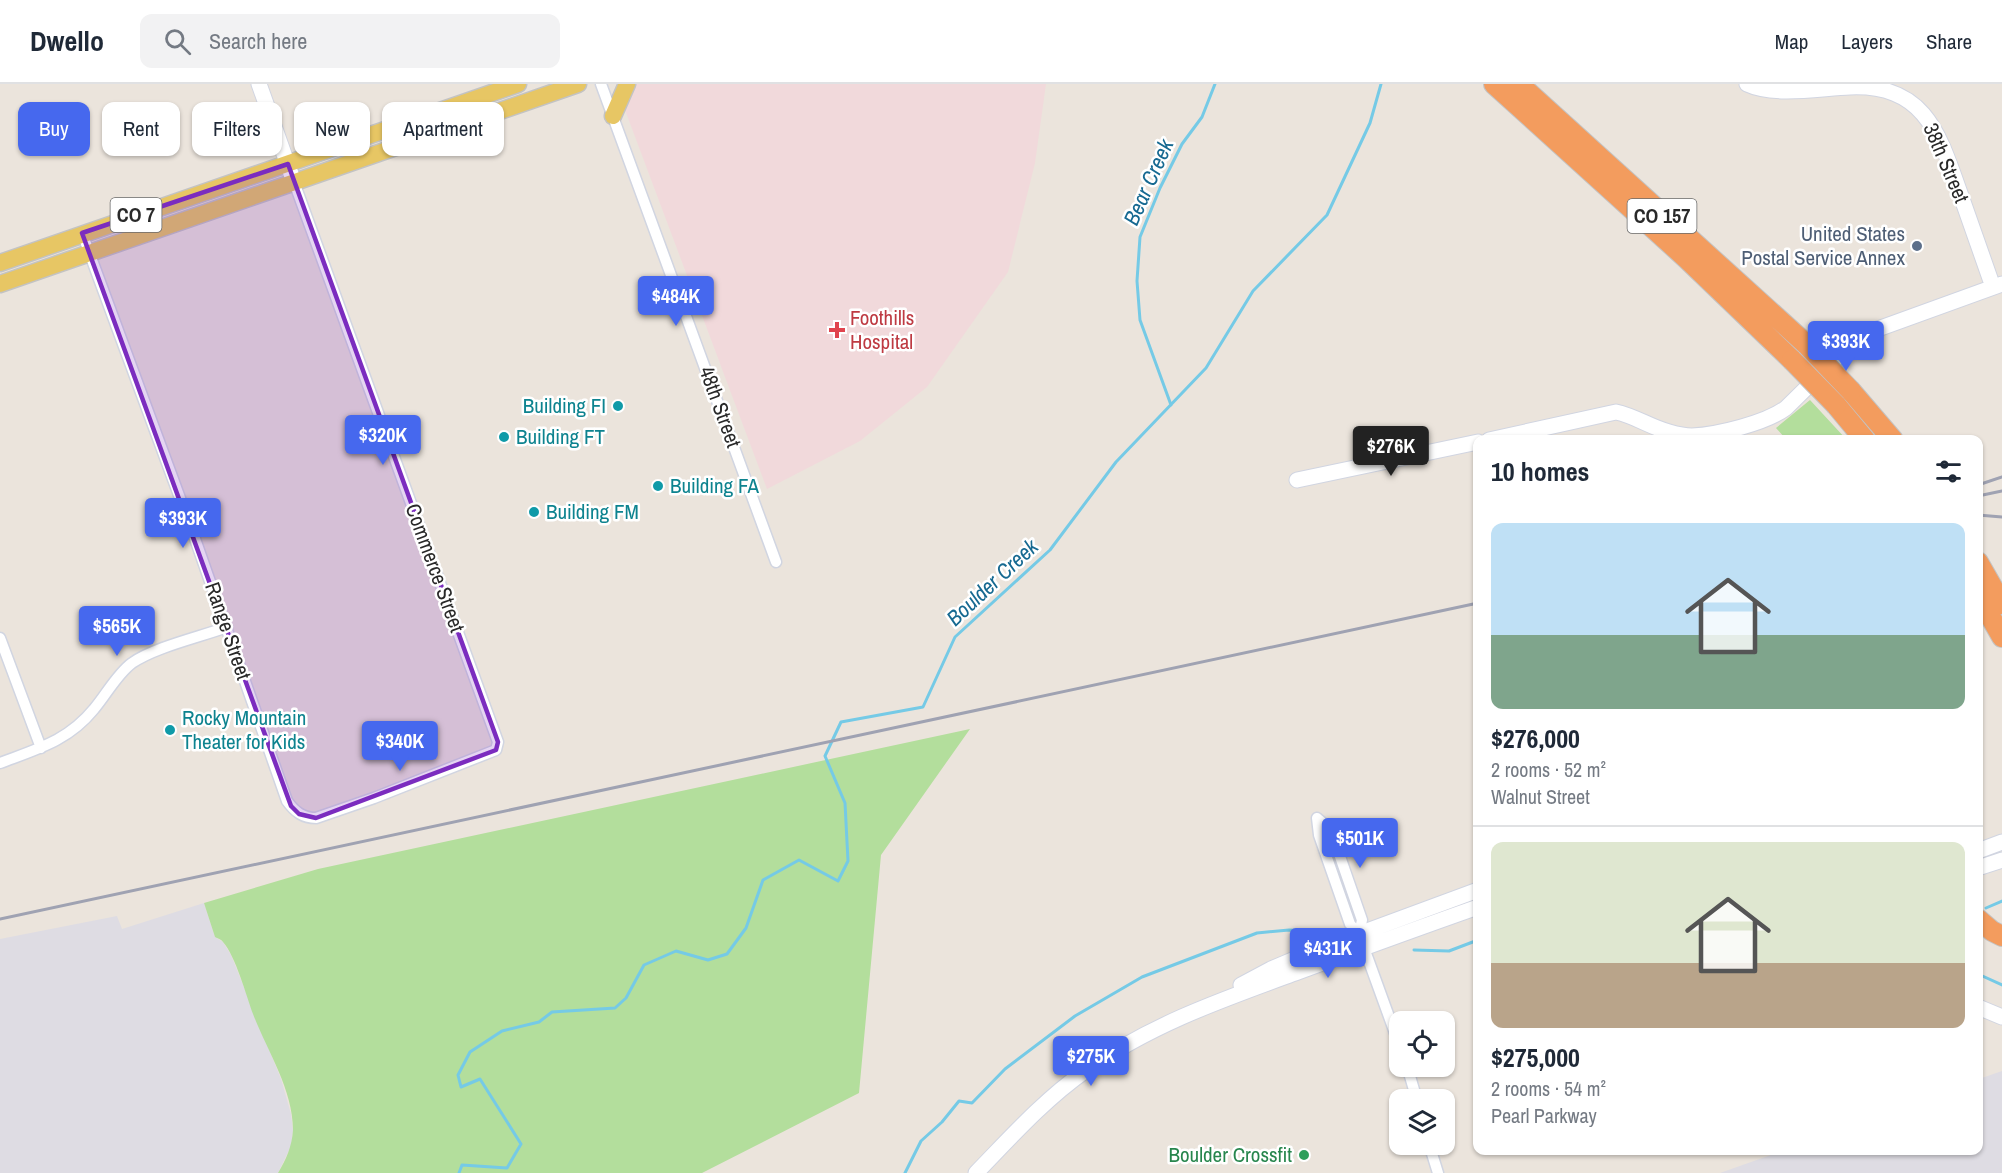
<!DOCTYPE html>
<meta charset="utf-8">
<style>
body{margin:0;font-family:"Archivo Narrow",sans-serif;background:#f2f2f3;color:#1f2937;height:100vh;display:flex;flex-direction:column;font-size:22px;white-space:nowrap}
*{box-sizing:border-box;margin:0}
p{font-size:20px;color:#747a83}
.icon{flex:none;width:33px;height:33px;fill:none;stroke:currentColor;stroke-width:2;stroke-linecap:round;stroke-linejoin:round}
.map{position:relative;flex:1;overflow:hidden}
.drawer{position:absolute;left:1473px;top:351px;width:510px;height:720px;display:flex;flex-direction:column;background:#fff;border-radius:12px;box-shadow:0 2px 4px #0004}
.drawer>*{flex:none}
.banner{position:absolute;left:18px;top:18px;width:570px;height:54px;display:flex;gap:12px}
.tools{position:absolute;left:1389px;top:927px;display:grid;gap:12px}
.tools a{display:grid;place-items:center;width:66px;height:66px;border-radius:12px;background:#fff;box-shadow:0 2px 4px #0004;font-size:30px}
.price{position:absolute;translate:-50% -51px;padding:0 14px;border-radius:6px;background:#4668ee;color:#fff;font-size:20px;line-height:39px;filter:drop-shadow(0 2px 3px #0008)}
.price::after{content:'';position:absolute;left:50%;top:36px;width:18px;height:14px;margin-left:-9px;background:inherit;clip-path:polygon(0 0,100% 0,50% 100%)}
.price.active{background:#222;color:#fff}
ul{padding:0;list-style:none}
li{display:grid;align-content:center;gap:12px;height:318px;padding:0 18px}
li+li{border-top:2px solid #e0e1e3}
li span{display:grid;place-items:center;height:186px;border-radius:12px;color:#555}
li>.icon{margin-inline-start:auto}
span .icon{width:108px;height:108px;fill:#fffc;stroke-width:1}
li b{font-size:26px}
h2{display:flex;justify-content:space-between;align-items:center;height:72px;padding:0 18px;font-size:26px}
.chip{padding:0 21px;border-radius:12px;background:#fff;box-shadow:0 2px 4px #0004;font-size:21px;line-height:54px}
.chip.active{background:#4668ee;color:#fff}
header{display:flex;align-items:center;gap:36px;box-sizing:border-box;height:84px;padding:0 30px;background:#fff;border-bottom:2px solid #e0e1e3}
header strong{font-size:28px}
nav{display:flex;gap:33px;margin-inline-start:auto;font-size:21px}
.search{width:420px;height:54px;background:#f2f2f3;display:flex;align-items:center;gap:15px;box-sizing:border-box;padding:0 21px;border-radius:12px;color:#747a83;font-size:22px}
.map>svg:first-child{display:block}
.industrial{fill:#dedce3}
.medical{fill:#f1d9db}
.green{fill:#b3de9c}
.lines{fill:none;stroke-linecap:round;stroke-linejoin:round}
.stream{stroke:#75cae6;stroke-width:3}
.street-casing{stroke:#d1d5e1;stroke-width:13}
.secondary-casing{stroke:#d1d5e1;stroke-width:17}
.primary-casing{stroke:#c3c3c3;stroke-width:19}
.highway-casing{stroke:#c3c3c3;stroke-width:22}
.street{stroke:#fff;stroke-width:10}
.secondary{stroke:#fff;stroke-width:15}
.primary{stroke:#e7c664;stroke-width:16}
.highway{stroke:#f39c5e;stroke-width:20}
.rail{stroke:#9fa2b2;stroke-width:3}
.highway-bridge-casing{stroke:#c3c3c3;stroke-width:22;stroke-linecap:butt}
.highway-bridge{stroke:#f39c5e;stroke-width:20}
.marked{fill:#7b2cbf;fill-opacity:0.2;stroke:#7b2cbf;stroke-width:4.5;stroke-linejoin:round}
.service-dot{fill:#5c6f8a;stroke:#fff;stroke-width:2}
.health-dot{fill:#e0444e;stroke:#fff;stroke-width:2}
.culture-dot{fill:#0f9aa8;stroke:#fff;stroke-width:2}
.leisure-dot{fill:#2e9e5b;stroke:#fff;stroke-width:2}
.labels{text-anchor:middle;stroke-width:5;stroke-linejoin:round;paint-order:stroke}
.shield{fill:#fff;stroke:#696969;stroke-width:1.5}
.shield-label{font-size:20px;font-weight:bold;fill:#292929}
.street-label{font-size:21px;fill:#292929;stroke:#fff}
.service-label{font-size:21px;fill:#4e5e75;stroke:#fff;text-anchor:end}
.health-label{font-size:21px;fill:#be3a42;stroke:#fff;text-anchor:start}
.culture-label{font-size:21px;fill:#0d838f;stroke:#fff;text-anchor:start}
.leisure-label{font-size:21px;fill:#27864d;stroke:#fff;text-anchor:end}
.water-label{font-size:22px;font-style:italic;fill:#166991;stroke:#fff}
</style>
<header>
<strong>Dwello</strong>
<div class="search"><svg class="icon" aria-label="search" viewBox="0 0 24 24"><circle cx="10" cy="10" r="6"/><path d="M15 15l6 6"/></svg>Search here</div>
<nav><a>Map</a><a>Layers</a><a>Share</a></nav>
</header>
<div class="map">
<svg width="2002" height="1089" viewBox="0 0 2002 1089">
<rect width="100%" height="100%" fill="#ebe4dc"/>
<path class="industrial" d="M 204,819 L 215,853 L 223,858 L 231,871 L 281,995 L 291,1030 L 293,1047 L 291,1062 L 278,1089 L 0,1089 L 0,855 L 117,832 L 122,845 Z
M 2002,987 L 2002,1089 L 1720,1089 L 1782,1067 L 1978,1066 L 1979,995 Z"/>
<path class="medical" d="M 621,0 L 1046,0 L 1035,79 L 1008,188 L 927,303 L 860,357 L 767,405 L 616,2 Z"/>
<path class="green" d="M 1810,316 L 1846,355 L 1786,355 L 1776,344 Z
M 970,645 L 881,771 L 859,1009 L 702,1089 L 278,1089 C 286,1076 292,1062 293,1046 C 293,1005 267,967 253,930 C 246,911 236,873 223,858 C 221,855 219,855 215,853 L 204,819 L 318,785 Z"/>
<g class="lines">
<path class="stream" d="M 1171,321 L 1140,236 L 1137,197 L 1140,153 L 1160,104 L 1182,60 L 1202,33 L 1215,0
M 1986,824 L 2002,817
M 1414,866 L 1449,867 L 1478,856
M 1978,890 L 2002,901
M 459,1089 L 462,1081 L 507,1084 L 521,1060 L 480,995 L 461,1003 L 458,991 L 470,968 L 502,947 L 539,938 L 552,928 L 615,924 L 626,914 L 644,881 L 676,867 L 708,876 L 727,870 L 746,844 L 763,796 L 799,776 L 838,797 L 848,777 L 845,719 L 825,672 L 841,638 L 923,623 L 955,553 L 1050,466 L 1116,378 L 1206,284 L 1253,207 L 1327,131 L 1370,39 L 1381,0
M 905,1089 L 921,1057 L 942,1038 L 959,1017 L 972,1019 L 1005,985 L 1075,932 L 1142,893 L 1257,849 L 1289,846 L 1313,847"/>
<defs>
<path id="street" d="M 601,0 L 776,478
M 82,149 L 194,452 L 287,717 C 295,728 303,734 316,734 L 374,714 L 496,666 L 498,658 L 294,98
M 0,554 L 41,664
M 0,679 C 37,665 68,657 94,625 C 106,611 117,590 132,579 C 155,563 200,553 227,543
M 1317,734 L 1319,751 L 1350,840 L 1359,850 L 1400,963
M 1317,734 L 1330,745 L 1334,755 L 1362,836 L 1359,850
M 1407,982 L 1417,1016
M 1429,1060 L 1438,1089"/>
<path id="secondary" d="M 259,0 L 294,98
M 1747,0 C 1775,13 1820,4 1850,3 C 1925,0 1939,50 1960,109 C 1971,140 1982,171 1993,203
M 1489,356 L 1616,328 C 1635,332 1650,343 1669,348 C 1676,350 1684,352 1692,352 C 1717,351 1766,339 1786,324 L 1854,257 L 1864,250 L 2002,200
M 1297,396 L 1478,358
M 1978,767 L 2002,758
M 1978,784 L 2002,776
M 1241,901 L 1271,885 L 1321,864 L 1478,806
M 1978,923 L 2002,933
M 976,1089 C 1011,1053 1044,1016 1085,987 C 1151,940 1224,915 1298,888 C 1358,866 1418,844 1478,823"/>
<path id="primary" d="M 613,32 L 627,0
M 0,179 L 518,0
M 0,200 L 578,0"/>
<path id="highway" d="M 1494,0 L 1686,174 L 1792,276
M 1519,0 L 1807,261
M 1851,307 L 1893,356
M 1836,321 L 1865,356
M 1978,478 L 2002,520
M 1978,511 L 2002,553
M 1978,835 L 1992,847 L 2002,852"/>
</defs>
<use href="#street" class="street-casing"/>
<use href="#secondary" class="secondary-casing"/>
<use href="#primary" class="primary-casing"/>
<use href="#highway" class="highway-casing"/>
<use href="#street" class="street"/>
<use href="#secondary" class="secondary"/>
<use href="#primary" class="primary"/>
<use href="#highway" class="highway"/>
<path class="rail" d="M 1978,401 L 2002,393
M 1978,412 L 2002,407
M 1978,431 L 2002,433
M 0,835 L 1478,519"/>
<defs>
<path id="highway-bridge" d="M 1807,261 L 1851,307
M 1792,276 L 1836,321"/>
</defs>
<use href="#highway-bridge" class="highway-bridge-casing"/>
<use href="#highway-bridge" class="highway-bridge"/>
</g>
<path class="marked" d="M 288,80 L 498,658 L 496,666 L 316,734 L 299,730 L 291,722 L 82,149 Z"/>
<circle class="service-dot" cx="1917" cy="162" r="6"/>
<path class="health-dot" d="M834 237h6v6h6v6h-6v6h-6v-6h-6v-6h6z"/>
<g class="culture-dot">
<circle cx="618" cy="322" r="6"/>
<circle cx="504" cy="353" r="6"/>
<circle cx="658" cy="402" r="6"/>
<circle cx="534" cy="428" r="6"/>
<circle cx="170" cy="646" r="6"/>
</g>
<circle class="leisure-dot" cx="1304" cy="1071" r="6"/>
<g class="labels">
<g class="shield">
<rect x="110.5" y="114" width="51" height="34" rx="4.5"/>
<rect x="1627.5" y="115" width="69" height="34" rx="4.5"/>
</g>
<g class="shield-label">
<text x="136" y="138">CO 7</text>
<text x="1662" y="139">CO 157</text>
</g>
<g class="street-label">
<text transform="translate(1946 79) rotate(67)" y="7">38th Street</text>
<text transform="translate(720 323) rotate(70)" y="7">48th Street</text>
<text transform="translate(435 484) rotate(70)" y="7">Commerce Street</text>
<text transform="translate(228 547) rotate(71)" y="7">Range Street</text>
</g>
<g class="service-label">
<text x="1905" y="157">United States<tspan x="1905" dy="24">Postal Service Annex</tspan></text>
</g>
<g class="health-label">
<text x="850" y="241">Foothills<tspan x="850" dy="24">Hospital</tspan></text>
</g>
<g class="culture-label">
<text x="606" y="329" text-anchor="end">Building FI</text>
<text x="516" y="360">Building FT</text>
<text x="670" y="409">Building FA</text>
<text x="546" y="435">Building FM</text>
<text x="182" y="641">Rocky Mountain<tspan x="182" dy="24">Theater for Kids</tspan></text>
</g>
<g class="leisure-label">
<text x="1292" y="1078">Boulder Crossfit</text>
</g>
<g class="water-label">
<text transform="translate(1148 98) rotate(-66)" y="8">Bear Creek</text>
<text transform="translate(992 498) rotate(-43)" y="8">Boulder Creek</text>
</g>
</g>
</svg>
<div class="tools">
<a><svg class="icon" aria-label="locate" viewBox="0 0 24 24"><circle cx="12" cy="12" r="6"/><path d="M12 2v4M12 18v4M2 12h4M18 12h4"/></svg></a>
<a><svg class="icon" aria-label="layers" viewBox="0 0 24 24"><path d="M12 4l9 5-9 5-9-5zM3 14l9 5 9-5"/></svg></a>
</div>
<b class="price" style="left:676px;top:243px">$484K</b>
<b class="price" style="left:1846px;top:288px">$393K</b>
<b class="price" style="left:383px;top:382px">$320K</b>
<b class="price active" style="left:1391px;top:393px">$276K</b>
<b class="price" style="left:183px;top:465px">$393K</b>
<b class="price" style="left:117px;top:573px">$565K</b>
<b class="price" style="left:400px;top:688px">$340K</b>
<b class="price" style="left:1360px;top:785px">$501K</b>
<b class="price" style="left:1328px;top:895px">$431K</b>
<b class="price" style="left:1091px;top:1003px">$275K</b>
<div class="banner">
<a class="chip active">Buy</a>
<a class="chip">Rent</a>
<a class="chip">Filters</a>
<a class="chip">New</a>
<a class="chip">Apartment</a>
</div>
<section class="drawer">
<h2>10 homes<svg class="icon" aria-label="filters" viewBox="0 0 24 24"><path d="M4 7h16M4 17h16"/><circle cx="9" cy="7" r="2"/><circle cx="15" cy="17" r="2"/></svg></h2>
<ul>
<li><span style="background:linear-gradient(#bfe0f5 60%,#7fa58c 0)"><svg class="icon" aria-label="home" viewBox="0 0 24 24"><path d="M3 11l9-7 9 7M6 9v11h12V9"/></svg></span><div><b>$276,000</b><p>2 rooms · 52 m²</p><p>Walnut Street</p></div></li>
<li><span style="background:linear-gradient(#dfe7d0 65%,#b9a48a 0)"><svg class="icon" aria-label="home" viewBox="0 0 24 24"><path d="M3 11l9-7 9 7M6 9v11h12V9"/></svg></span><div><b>$275,000</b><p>2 rooms · 54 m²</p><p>Pearl Parkway</p></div></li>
</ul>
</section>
</div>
